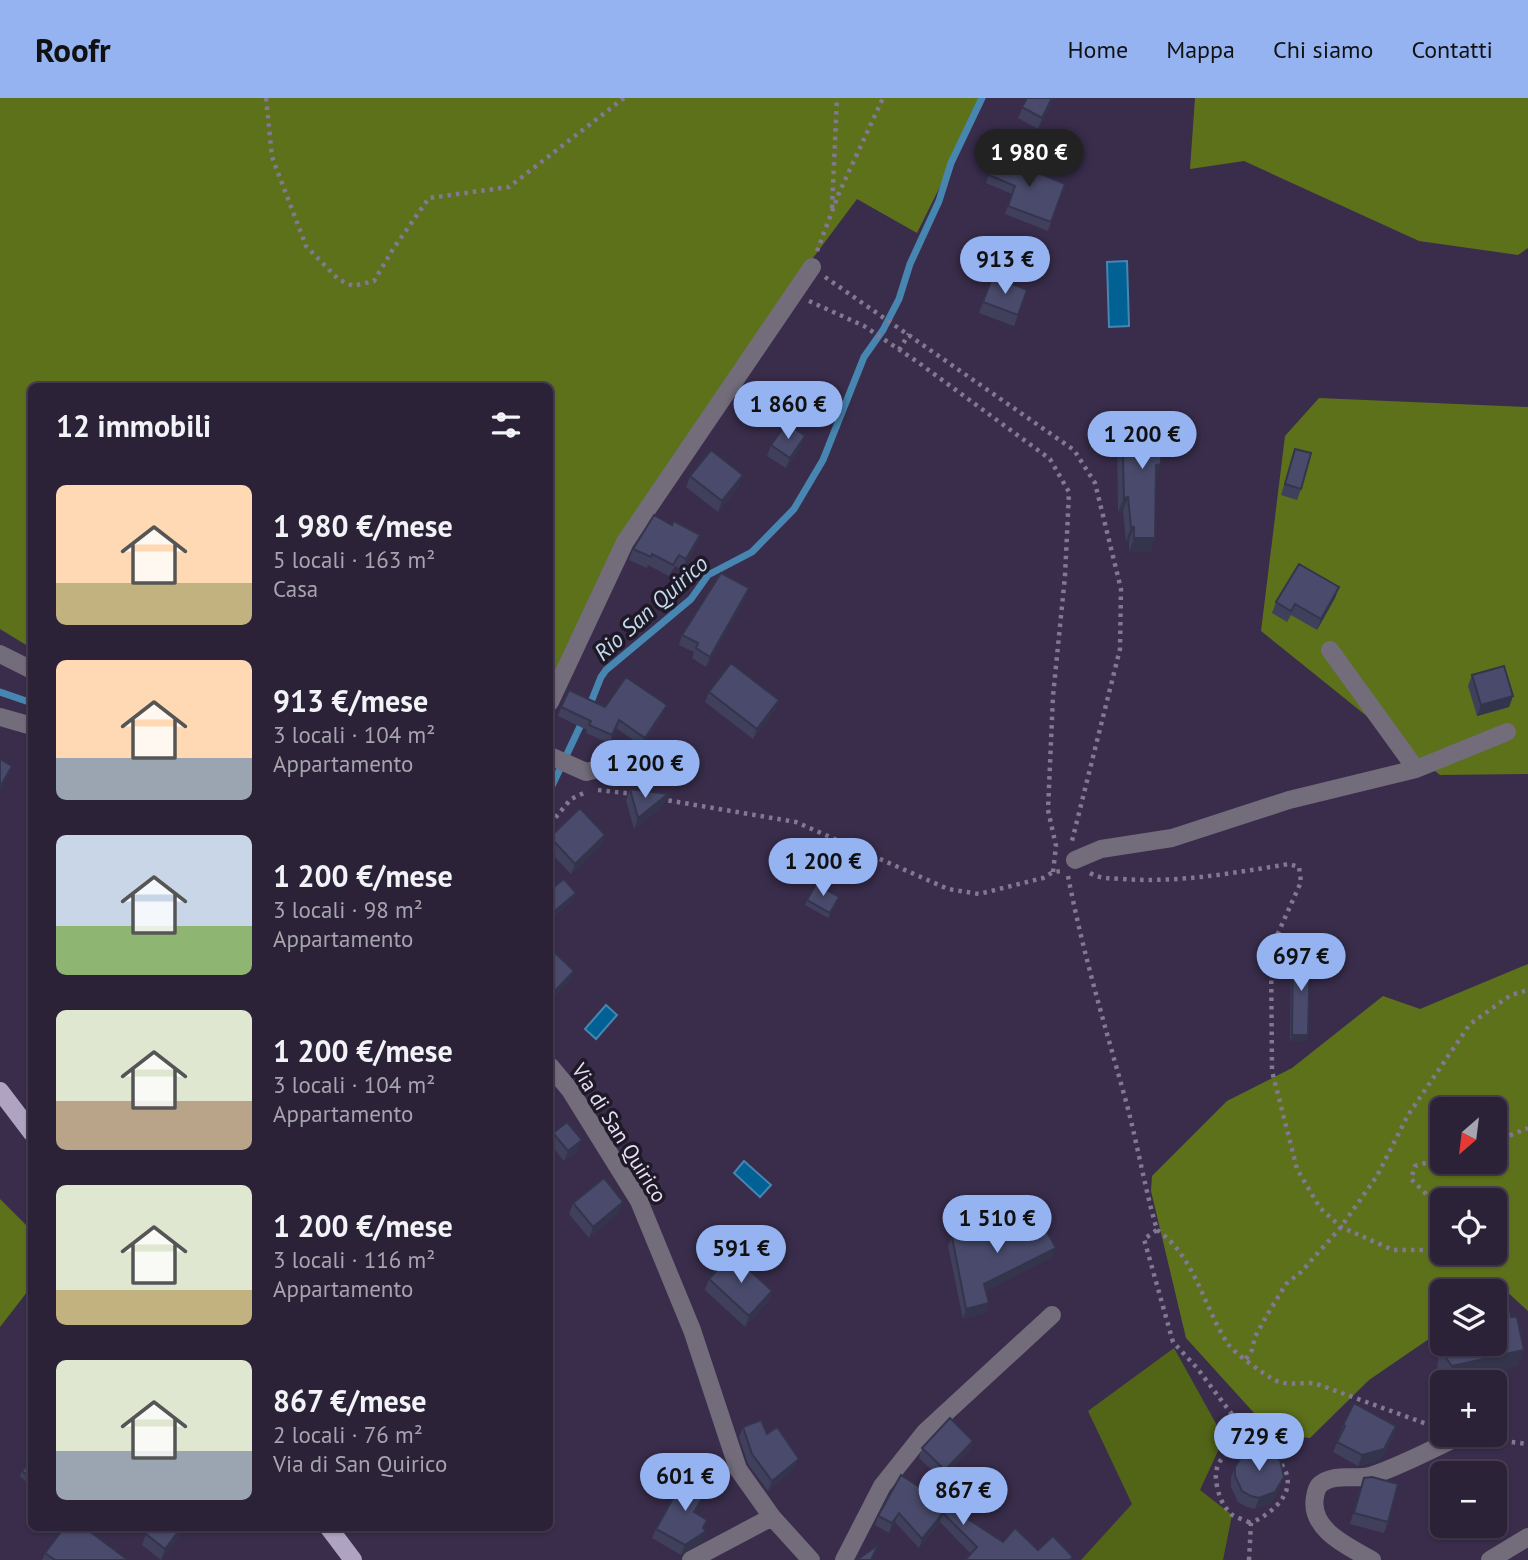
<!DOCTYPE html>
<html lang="it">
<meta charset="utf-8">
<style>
body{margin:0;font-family:"PT Sans",sans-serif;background:#332a40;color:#f1f3f6;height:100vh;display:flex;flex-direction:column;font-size:26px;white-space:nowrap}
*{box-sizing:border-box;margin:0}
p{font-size:23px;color:#a6a4ae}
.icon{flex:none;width:38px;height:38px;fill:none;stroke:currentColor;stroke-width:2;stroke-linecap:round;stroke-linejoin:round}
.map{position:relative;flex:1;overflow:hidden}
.panel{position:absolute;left:28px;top:285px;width:525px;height:1148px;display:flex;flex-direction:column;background:#2b2238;border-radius:10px;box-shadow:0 2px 5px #0004,0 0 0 2px #473f53}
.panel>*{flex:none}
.needle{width:46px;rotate:208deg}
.controls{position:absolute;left:1430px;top:999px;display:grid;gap:14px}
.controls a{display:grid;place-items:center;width:77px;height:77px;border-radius:10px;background:#2b2238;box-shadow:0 2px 5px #0004,0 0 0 2px #473f53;font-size:35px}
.price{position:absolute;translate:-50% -60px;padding:0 16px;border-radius:24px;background:#95b2f1;color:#111;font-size:23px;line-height:46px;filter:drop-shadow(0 2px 4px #0008)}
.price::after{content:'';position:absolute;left:50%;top:42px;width:21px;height:16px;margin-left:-10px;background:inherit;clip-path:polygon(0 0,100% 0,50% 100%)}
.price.selected{background:#222;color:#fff}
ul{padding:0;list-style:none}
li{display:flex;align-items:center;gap:21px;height:175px;padding:0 28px}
li span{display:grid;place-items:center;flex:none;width:196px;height:140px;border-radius:10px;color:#555}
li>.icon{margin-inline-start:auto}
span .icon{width:84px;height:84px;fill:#fffc;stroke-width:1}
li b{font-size:30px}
h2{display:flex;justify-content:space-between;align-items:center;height:84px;padding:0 28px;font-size:30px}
header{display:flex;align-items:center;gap:42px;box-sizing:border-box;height:98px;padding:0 35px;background:#95b2f1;color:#111}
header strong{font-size:33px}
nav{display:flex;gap:38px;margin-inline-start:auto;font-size:24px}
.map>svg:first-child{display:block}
.green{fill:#526516}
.forest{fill:#5d711b;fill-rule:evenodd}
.water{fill:#016094;stroke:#4686b1;stroke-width:2}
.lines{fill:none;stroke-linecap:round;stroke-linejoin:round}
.stream{stroke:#4686b1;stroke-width:7}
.path{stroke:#827892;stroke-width:4.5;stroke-dasharray:3.5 5;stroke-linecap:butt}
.minor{stroke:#726c7b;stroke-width:18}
.major{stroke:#aea3c1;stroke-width:18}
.wall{fill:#40405d}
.shaded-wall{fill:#34344c}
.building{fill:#4a4b6c;stroke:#34344c;stroke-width:2}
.labels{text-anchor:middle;stroke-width:7;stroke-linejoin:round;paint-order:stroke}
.street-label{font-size:21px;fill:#e7e0f4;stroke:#1e1926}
.water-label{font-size:23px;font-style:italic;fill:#c4daec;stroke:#1e1926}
</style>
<header>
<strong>Roofr</strong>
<nav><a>Home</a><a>Mappa</a><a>Chi siamo</a><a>Contatti</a></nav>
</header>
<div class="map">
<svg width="1528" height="1462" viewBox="0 0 1528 1462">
<rect width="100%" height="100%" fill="#392d4b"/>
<path class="green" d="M 1174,1250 L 1224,1340 L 1200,1392 L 1232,1417 L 1223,1462 L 1081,1462 L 1132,1406 L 1088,1313 Z"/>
<path class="forest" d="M 0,0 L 984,0 L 917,135 L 857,101 L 781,203 L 619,438 L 550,588 L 550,289 L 32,289 L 31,550 L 0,531 Z
M 1195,0 L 1528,0 L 1528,150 L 1518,157 L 1419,143 L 1244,63 L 1190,71 Z
M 1319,300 L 1528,309 L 1528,676 L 1440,677 L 1261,533 L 1285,338 Z
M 1528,866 L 1528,1213 L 1504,1191 L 1495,1197 L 1494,1194 L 1442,1194 L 1442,1232 L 1369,1282 L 1310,1340 L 1274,1337 L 1186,1240 L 1151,1093 L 1152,1078 L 1227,1003 L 1292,970 L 1383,898 L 1420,911 ZM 1442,1012 L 1494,1012 L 1494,1064 L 1442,1064 ZM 1494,1102 L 1494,1155 L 1442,1155 L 1442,1102 Z
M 0,1101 L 26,1127 L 32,1137 L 31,1189 L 0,1229 Z"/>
<path class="water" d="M 1127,163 L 1129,228 L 1109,229 L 1107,164 Z
M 606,907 L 617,917 L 596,941 L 585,931 Z
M 744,1063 L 771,1087 L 760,1099 L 734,1075 Z"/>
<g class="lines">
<path class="stream" d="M 0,594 L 32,605
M 589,609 L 601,579 L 606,572 L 691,501 L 708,477 L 752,454 L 794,411 L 823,362 L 864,259 L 883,232 L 899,201 L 910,166 L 939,103 L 951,65 L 982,0
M 550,692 L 584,620"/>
<path class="path" d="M 266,0 L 272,59 L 306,148 L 338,181 L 353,188 L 374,183 L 393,151 L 429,100 L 509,89 L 624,0
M 832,110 L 837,0
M 817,153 L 839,95 L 883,0
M 825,179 L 1074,352 L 1095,385 L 1121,491 L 1120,551 L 1072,743
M 809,203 L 864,228 L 919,265 L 1050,361 L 1069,394 L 1065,478 L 1053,598 L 1048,712 L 1056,748 L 1053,774
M 899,252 L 909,236
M 598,692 L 634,696
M 660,701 L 796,724 L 948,791 L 979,796 L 1043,780 L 1053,774 L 1062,773
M 550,726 L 571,701 L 586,694
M 1090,775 C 1100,781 1110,780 1122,781 C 1179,785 1233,775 1289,766 L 1299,769 L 1301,784 L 1271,851 L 1272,973 L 1297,1071 L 1320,1110 L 1341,1129 L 1393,1152 L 1433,1152 L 1442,1144
M 1068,778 C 1083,856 1106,931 1127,1007 C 1138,1049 1145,1091 1157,1132 L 1144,1141 L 1173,1244 L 1197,1270 L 1237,1323 L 1250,1344 L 1268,1353
M 1494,1044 L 1528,1030
M 1442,1060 L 1415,1068 L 1411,1081 L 1430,1100 L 1442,1108
M 1157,1132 C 1195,1158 1204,1210 1228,1246 C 1233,1254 1266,1278 1275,1282 C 1288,1289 1304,1283 1317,1286 L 1435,1329
M 1246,1261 L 1252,1252 L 1255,1239 L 1267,1217 L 1286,1186 L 1301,1174 L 1341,1129 L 1377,1078 L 1408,1017 L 1470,926 L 1511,897 L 1528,892
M 1478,1340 L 1528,1346
M 1250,1344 C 1225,1352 1210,1365 1218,1392 C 1220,1401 1224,1409 1231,1416 C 1236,1420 1245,1422 1251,1425
M 1249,1462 L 1251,1425 C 1277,1413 1303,1388 1277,1361"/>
<path class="minor" d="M 1330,552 L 1416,671
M 0,556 L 32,572
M 550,604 L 625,444 L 812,169
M 0,619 L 32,628
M 550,658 L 586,674 L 615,667 L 632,653
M 1075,762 L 1101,751 L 1172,740 L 1289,702 L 1416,671 L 1507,634
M 550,968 L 570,992 L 639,1103 L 692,1232 L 738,1371 L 772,1419 L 811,1462
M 691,1462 L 772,1419
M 844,1462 L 882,1388 L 925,1334 L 1052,1217
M 1372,1462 C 1347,1448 1309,1431 1315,1399 C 1316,1393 1317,1388 1322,1385 C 1336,1375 1355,1382 1370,1378 C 1401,1368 1430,1352 1460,1338
M 1490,1462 L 1528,1439"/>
<path class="major" d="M 0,993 L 32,1035
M 329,1430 L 353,1462"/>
</g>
<path class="wall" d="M 1027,0 L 1054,0 L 1038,31 L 1018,20 Z
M 996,57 L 1065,86 L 1048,133 L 1005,116 L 1012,96 L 986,85 Z
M 993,178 L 1027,192 L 1014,228 L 979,215 Z
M 1122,320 L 1156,380 L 1155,440 L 1150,454 L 1129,454 L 1129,443 L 1126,443 L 1123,413 L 1118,414 L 1117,334 Z
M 771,347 L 801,349 L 786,370 L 767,358 Z
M 1295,351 L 1301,391 L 1297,402 L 1281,397 Z
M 690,378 L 739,388 L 718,414 L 686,389 Z
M 672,427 L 700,437 L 696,448 L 682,472 L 675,468 L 669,478 L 648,467 L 647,470 L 629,462 L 633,451 Z
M 1339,489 L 1335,500 L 1317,532 L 1291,517 L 1287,524 L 1272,515 L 1276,504 Z
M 745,500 L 706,569 L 692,560 L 694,554 L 679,547 L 682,537 Z
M 1472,577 L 1513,598 L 1509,609 L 1477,618 L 1468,588 Z
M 709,594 L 779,602 L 775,612 L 753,641 L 705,604 Z
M 561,609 L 605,609 L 663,616 L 642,648 L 616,630 L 609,645 L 586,635 L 587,632 L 558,618 Z
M 630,691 L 664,707 L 634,731 L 626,702 Z
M 605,737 L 601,748 L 571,776 L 550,754 L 550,739 Z
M 807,802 L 837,804 L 828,820 L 805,807 Z
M 1293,854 L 1308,937 L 1306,943 L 1290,943 L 1291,859 Z
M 553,1035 L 578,1053 L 564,1063 L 550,1046 Z
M 573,1105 L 619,1115 L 589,1140 L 569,1116 Z
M 999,1136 L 1052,1159 L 986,1193 L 989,1205 L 986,1215 L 963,1221 L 948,1148 L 952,1139 Z
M 709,1181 L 772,1193 L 768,1204 L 745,1229 L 705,1192 Z
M 1511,1219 L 1524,1252 L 1518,1268 L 1446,1284 L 1437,1272 L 1439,1253 L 1442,1246 L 1494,1246 Z
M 1343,1327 L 1396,1328 L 1393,1339 L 1380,1362 L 1358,1368 L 1333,1354 L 1340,1338 L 1339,1338 Z
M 743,1329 L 795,1370 L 768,1393 L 748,1366 L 739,1339 Z
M 973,1343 L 969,1352 L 941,1381 L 919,1360 L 922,1350 Z
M 32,1361 L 32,1389 L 20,1378 L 22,1373 Z
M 1235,1369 L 1280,1389 L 1271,1405 L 1255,1411 L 1247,1409 L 1238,1404 L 1231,1389 L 1231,1380 Z
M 901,1377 L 1003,1444 L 1073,1459 L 971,1456 L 940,1424 L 919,1450 L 895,1424 L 889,1435 L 875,1427 L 878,1418 Z
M 1364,1380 L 1388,1424 L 1384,1435 L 1350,1426 Z
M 708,1390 L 704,1399 L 695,1415 L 704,1431 L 703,1443 L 681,1457 L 652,1440 L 656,1431 Z
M 151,1430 L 186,1430 L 161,1462 L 142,1447 L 146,1436 Z
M 45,1455 L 128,1462 L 42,1462 Z"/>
<path class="shaded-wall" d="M 1052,0 L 1054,0 L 1038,31 L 1042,20 Z
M 805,338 L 801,349 L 786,370 L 790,360 Z
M 1161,366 L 1156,380 L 1156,367 Z
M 743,377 L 739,388 L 718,414 L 722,403 Z
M 1128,399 L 1123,413 L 1118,414 L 1124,400 Z
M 1131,429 L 1134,429 L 1129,443 L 1126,443 Z
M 700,437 L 696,448 L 682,472 L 686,461 Z
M 1134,440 L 1155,440 L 1150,454 L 1129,454 Z
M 1339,489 L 1335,500 L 1317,532 L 1321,521 Z
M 749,490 L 745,500 L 706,569 L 710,559 Z
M 1513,598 L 1509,609 L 1477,618 L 1481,607 Z
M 779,602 L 775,612 L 753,641 L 757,631 Z
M 667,607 L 663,616 L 642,648 L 645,640 Z
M 12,668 L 8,679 L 0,693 L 0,689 Z
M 668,696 L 664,707 L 634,731 L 638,720 Z
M 605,737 L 601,748 L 571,776 L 575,766 Z
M 576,795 L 573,803 L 550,822 L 550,817 Z
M 574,873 L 570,883 L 550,904 L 550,898 Z
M 1292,937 L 1308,937 L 1306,943 L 1290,943 Z
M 582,1042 L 578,1053 L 564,1063 L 568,1053 Z
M 623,1104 L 619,1115 L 589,1140 L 593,1129 Z
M 1056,1150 L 1052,1159 L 981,1196 L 984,1186 Z
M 772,1193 L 768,1204 L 745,1229 L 749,1218 Z
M 989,1205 L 986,1215 L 963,1221 L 966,1211 Z
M 1524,1252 L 1518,1268 L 1446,1284 L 1452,1268 Z
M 1396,1328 L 1393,1339 L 1380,1362 L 1358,1368 L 1362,1357 Z
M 973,1343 L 969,1352 L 941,1381 L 945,1372 Z
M 799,1361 L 795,1370 L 768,1393 L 772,1383 Z
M 1284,1379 L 1280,1389 L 1271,1405 L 1255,1411 L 1259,1400 Z
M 708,1390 L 704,1399 L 690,1424 L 694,1414 Z
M 899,1415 L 895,1424 L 889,1435 L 892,1425 Z
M 943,1415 L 940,1424 L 919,1450 L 922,1441 Z
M 707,1422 L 704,1432 L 706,1433 L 703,1443 L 681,1457 L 685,1447 L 703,1430 Z
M 181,1430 L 186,1430 L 161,1462 L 165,1451 Z"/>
<path class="building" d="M 1027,0 L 1052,0 L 1042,20 L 1022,9 Z
M 996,57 L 1065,86 L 1051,124 L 1008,108 L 1015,88 L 989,77 Z
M 993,178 L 1027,192 L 1018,217 L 983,204 Z
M 1161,319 L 1161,366 L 1156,367 L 1155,440 L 1134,440 L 1134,429 L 1131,429 L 1128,399 L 1124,400 L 1122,320 Z
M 787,325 L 805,338 L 790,360 L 771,347 Z
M 1295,351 L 1311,355 L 1301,391 L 1285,386 Z
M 711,352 L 743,377 L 722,403 L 690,378 Z
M 654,417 L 672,427 L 674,423 L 700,437 L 686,461 L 679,457 L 673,467 L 652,456 L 651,459 L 633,451 Z
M 1299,466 L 1339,489 L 1321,521 L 1295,506 L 1291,513 L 1276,504 Z
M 721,475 L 749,490 L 710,559 L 696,550 L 698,545 L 682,537 Z
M 731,565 L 779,602 L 757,631 L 709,594 Z
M 1504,568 L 1513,598 L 1481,607 L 1472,577 Z
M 626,579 L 667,607 L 645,640 L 619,622 L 612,637 L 589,627 L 591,623 L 561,609 L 569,592 L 605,609 Z
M 0,661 L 12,668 L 0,689 Z
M 630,691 L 668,696 L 638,720 Z
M 580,710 L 605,737 L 575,766 L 550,739 Z
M 564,781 L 576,795 L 550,817 L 550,792 Z
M 816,786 L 839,799 L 830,815 L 807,802 Z
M 550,850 L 574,873 L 550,898 Z
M 1310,853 L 1308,937 L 1292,937 L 1293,854 Z
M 567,1024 L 582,1042 L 568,1053 L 553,1035 Z
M 604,1080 L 623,1104 L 593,1129 L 573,1105 Z
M 1037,1116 L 1056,1150 L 984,1186 L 989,1205 L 966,1211 L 952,1139 L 965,1136 L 993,1122 L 999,1136 Z
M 732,1156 L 772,1193 L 749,1218 L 709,1181 Z
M 1508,1199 L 1511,1219 L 1517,1219 L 1524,1252 L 1452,1268 L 1443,1256 L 1444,1246 L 1494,1246 L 1494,1202 Z
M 1354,1305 L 1396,1328 L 1384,1351 L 1362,1357 L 1337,1344 L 1345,1328 L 1343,1327 Z
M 950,1320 L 973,1343 L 945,1372 L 922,1350 Z
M 761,1322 L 767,1336 L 777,1329 L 799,1361 L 772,1383 L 752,1356 L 743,1329 Z
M 1260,1350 L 1268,1352 L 1280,1362 L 1284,1379 L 1275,1394 L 1259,1400 L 1251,1398 L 1242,1393 L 1235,1378 L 1235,1369 L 1243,1356 Z
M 32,1361 L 32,1381 L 22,1373 Z
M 686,1377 L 708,1390 L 694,1414 L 707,1422 L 703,1430 L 706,1433 L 685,1447 L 656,1431 Z
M 901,1377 L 1003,1444 L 1015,1430 L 1038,1452 L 1053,1438 L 1073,1459 L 1070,1462 L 965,1462 L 977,1449 L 943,1415 L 922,1441 L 899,1415 L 892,1425 L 878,1418 Z
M 1372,1379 L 1398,1386 L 1388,1424 L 1354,1415 L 1364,1380 Z
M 64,1430 L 85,1430 L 128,1462 L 55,1462 L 45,1455 Z
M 151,1430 L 181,1430 L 165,1451 L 146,1436 Z
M 878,1447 L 871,1462 L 857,1462 Z"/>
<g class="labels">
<g class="street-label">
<text transform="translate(619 1035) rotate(58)" y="7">Via di San Quirico</text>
</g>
<g class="water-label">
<text transform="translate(651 510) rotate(-42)" y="8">Rio San Quirico</text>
</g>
</g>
</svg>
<div class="controls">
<a><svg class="needle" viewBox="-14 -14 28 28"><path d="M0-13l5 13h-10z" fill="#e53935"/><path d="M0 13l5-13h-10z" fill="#a6a4ae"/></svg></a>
<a><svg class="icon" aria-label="locate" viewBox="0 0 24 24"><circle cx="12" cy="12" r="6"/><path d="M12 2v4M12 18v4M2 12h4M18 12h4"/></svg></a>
<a><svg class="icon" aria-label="layers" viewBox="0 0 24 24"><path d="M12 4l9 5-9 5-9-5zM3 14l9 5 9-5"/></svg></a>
<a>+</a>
<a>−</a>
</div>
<b class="price selected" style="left:1029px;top:91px">1 980 €</b>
<b class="price" style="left:1005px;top:198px">913 €</b>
<b class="price" style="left:788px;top:343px">1 860 €</b>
<b class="price" style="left:1142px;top:373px">1 200 €</b>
<b class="price" style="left:645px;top:702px">1 200 €</b>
<b class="price" style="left:823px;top:800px">1 200 €</b>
<b class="price" style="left:1301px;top:895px">697 €</b>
<b class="price" style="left:997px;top:1157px">1 510 €</b>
<b class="price" style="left:741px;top:1187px">591 €</b>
<b class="price" style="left:1259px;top:1375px">729 €</b>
<b class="price" style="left:685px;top:1415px">601 €</b>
<b class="price" style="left:963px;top:1429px">867 €</b>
<section class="panel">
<h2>12 immobili<svg class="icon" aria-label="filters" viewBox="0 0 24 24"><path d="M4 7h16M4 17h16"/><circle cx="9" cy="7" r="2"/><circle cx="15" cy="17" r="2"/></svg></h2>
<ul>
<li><span style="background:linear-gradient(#ffd9b3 70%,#c2b280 0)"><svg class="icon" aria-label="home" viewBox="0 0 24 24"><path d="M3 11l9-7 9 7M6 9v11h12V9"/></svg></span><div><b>1 980 €/mese</b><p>5 locali · 163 m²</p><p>Casa</p></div></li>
<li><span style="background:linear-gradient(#ffd9b3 70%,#9aa5b1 0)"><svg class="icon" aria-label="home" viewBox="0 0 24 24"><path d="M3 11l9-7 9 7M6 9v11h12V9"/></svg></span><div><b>913 €/mese</b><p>3 locali · 104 m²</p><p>Appartamento</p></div></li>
<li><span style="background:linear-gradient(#c9d6e8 65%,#8fb573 0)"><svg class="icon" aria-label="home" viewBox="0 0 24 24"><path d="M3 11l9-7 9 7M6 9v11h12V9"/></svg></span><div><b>1 200 €/mese</b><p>3 locali · 98 m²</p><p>Appartamento</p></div></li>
<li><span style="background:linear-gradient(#dfe7d0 65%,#b9a48a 0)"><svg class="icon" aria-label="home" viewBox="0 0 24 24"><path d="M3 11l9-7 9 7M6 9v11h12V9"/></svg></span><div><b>1 200 €/mese</b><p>3 locali · 104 m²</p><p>Appartamento</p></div></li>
<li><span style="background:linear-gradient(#dfe7d0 75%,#c2b280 0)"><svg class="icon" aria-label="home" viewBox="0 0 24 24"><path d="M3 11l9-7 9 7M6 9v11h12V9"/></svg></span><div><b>1 200 €/mese</b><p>3 locali · 116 m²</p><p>Appartamento</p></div></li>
<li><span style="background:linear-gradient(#dfe7d0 65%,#9aa5b1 0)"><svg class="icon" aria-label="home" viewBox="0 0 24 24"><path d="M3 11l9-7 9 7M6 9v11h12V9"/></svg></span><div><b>867 €/mese</b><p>2 locali · 76 m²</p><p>Via di San Quirico</p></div></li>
</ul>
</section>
</div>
